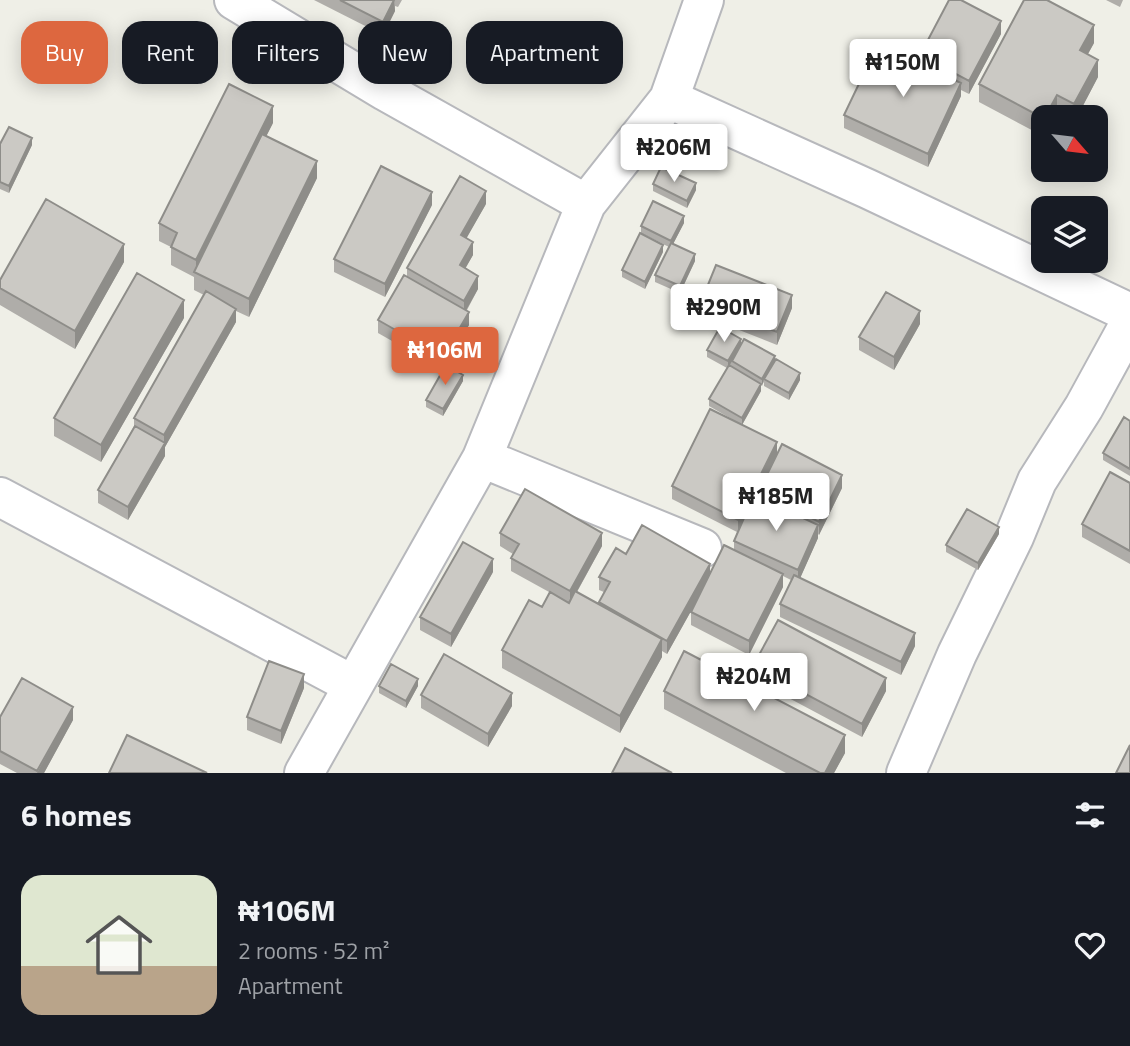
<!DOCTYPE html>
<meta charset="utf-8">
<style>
body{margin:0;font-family:"Titillium Web",sans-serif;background:#20242c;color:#f1f3f6;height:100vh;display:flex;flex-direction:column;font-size:26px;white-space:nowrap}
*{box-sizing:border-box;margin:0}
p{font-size:23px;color:#9ea1a6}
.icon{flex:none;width:38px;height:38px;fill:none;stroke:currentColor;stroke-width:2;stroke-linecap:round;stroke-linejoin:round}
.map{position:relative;height:773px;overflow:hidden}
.sheet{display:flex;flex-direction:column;background:#171b24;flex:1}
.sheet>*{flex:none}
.guide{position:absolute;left:21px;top:21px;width:700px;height:63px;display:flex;gap:14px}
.needle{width:46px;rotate:118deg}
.fabs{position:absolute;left:1031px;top:105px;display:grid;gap:14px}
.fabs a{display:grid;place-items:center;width:77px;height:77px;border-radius:14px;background:#171b24;box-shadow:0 4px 18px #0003;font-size:35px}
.price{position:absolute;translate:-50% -60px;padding:0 16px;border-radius:7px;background:#fff;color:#222;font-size:23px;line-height:46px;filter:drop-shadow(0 2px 4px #0008)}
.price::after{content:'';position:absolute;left:50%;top:42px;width:21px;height:16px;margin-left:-10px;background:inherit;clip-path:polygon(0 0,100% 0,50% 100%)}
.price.selected{background:#dd673f;color:#fff}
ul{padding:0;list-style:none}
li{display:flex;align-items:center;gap:21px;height:175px;padding:0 21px}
li span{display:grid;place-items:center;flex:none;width:196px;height:140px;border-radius:21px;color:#555}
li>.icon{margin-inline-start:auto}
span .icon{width:84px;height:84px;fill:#fffc;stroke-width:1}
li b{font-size:30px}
h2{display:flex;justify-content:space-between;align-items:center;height:84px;padding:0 21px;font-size:30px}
.tag{padding:0 24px;border-radius:21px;background:#171b24;box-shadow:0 4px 18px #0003;font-size:24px;line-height:63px}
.tag.selected{background:#dd673f;color:#fff}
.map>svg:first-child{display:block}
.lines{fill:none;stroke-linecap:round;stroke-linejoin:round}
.minor-casing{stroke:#b7b8bc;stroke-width:42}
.minor{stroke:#fff;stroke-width:38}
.wall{fill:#afada9}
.shaded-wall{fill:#8e8d89}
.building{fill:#cbc9c4;stroke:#8e8d89;stroke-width:2}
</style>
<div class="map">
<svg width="1130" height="773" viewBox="0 0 1130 773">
<rect width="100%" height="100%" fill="#efefe7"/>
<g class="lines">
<defs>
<path id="minor" d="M 234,0 L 385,91 L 586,204
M 669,99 L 868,189 L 1130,313
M 482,458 L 702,548
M 0,497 L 353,685
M 304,773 L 482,458 L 586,204 L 669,99 L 704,0
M 906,773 L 957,654 L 1014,537 L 1037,481 L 1084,407 L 1130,323"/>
</defs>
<use href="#minor" class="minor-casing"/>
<use href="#minor" class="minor"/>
</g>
<path class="wall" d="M 314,0 L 402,0 L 398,7 L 395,6 L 395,11 L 383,35 Z
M 1106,0 L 1123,0 L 1120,7 Z
M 1001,34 L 969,94 L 961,90 L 961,96 L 928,167 L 844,128 L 844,115 L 920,64 L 920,55 Z
M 1094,43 L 1088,54 L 1098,77 L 1077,117 L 1066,117 L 1057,113 L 1043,117 L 1043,136 L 979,102 L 979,84 Z
M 273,123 L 266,136 L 317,178 L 249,317 L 236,311 L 236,322 L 165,447 L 165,456 L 128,520 L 98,503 L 98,490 L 134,426 L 134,418 L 204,295 L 194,290 L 194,277 L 171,265 L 171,247 L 159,241 L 159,223 Z
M 0,144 L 32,145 L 9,193 L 0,189 Z
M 653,184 L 696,190 L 687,208 L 653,191 Z
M 486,204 L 466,238 L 473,255 L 465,268 L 478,289 L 467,310 L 469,325 L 446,365 L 463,381 L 443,416 L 426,407 L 426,400 L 443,370 L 378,333 L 378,320 L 407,276 L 407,268 Z
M 432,205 L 385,297 L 334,272 L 334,259 Z
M 684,223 L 673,244 L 695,261 L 680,293 L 655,282 L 655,275 L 669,247 L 641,233 L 641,226 Z
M 663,252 L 645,289 L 622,277 L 622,270 Z
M 124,262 L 75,349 L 0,305 L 0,280 Z
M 701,302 L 792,308 L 777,345 L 701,315 Z
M 184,318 L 101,462 L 54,436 L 54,418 Z
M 920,324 L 894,370 L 859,350 L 859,337 Z
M 741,344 L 775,360 L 800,380 L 789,400 L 764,386 L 764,382 L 761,386 L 761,391 L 742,425 L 709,406 L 709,399 L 727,368 L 707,357 L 707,350 Z
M 1130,421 L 1130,476 L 1103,460 L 1103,453 Z
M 777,453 L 842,488 L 819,535 L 818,534 L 818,538 L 800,578 L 915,646 L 901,675 L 780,617 L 780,604 L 791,580 L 783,576 L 783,587 L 749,655 L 691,625 L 691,612 L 695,604 L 667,654 L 662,651 L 662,657 L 620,733 L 502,668 L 502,650 L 542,607 L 569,603 L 511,571 L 511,558 L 513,554 L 500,546 L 500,533 L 602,546 L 577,592 L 599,604 L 604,592 L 599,590 L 599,577 L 626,554 L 710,573 L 734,549 L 734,541 L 737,532 L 672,499 L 672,486 Z
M 1130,483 L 1130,564 L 1082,537 L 1082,524 Z
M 999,534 L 978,570 L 946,552 L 946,545 Z
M 493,572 L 451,647 L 420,630 L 420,617 Z
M 753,666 L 886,691 L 862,737 L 753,679 Z
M 379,686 L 418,686 L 406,708 L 379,693 Z
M 304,688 L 281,744 L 247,730 L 247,717 Z
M 664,691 L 845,753 L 834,773 L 786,773 L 664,709 Z
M 421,695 L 512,706 L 488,747 L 421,708 Z
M 0,717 L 73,720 L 44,773 L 17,773 L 0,764 Z"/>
<path class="shaded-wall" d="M 394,0 L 395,11 L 383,35 L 383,22 Z
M 1001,21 L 1001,34 L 969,94 L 969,81 Z
M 1094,25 L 1094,43 L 1080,68 L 1080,50 Z
M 1098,60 L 1098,77 L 1077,117 L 1074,117 L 1074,104 Z
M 961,83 L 961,96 L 928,167 L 928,154 Z
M 1057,95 L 1057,113 L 1055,117 L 1045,117 Z
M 273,106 L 273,123 L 197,274 L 196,273 L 196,260 Z
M 32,138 L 32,145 L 9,193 L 9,186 Z
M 317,161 L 317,178 L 249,317 L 249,299 Z
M 696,183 L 696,190 L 687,208 L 687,201 Z
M 486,191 L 486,204 L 461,248 L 461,235 Z
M 432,192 L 432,205 L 385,297 L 385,284 Z
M 684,216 L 684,223 L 671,248 L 671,241 Z
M 473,242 L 473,255 L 460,278 L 460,265 Z
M 124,244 L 124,262 L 75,349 L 75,331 Z
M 663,245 L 663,252 L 645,289 L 645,282 Z
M 695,254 L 695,261 L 680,293 L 680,286 Z
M 478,276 L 478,289 L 464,314 L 464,301 Z
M 792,295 L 792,308 L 777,345 L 777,332 Z
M 184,300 L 184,318 L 101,462 L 101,445 Z
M 236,309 L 236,322 L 165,447 L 165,456 L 128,520 L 128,507 L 164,444 L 164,435 Z
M 920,311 L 920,324 L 894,370 L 894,357 Z
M 469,312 L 469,325 L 443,370 L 443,357 Z
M 741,339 L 741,346 L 728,368 L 728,361 Z
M 775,356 L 775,363 L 764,379 L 762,386 L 762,379 Z
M 800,373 L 800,380 L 789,400 L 789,393 Z
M 463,375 L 463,381 L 443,416 L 443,409 Z
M 761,384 L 761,391 L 742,425 L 742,418 Z
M 777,442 L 777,455 L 738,533 L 738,520 Z
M 842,475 L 842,488 L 819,535 L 819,522 Z
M 818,525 L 818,538 L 798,583 L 798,570 Z
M 999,527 L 999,534 L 978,570 L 978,563 Z
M 602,533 L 602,546 L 570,604 L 570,591 Z
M 493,559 L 493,572 L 451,647 L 451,634 Z
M 710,564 L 710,577 L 667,654 L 667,641 Z
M 783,574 L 783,587 L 749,655 L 749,641 Z
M 915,633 L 915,646 L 901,675 L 901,662 Z
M 662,639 L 662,657 L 620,733 L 620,716 Z
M 304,674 L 304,688 L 281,744 L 281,731 Z
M 886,678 L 886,691 L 862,737 L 862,724 Z
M 418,679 L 418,686 L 406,708 L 406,701 Z
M 512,693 L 512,706 L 488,747 L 488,734 Z
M 73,707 L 73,720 L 44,773 L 37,773 Z
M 845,735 L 845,753 L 834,773 L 825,773 Z"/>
<path class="building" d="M 340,0 L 394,0 L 383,22 Z
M 949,0 L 961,0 L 1001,21 L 969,81 L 920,55 Z
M 1024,0 L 1047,0 L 1094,25 L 1080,50 L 1098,60 L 1074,104 L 1057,95 L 1045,117 L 1043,117 L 1043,118 L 979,84 Z
M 878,44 L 961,83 L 928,154 L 844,115 Z
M 229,84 L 273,106 L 196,260 L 171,247 L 177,233 L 159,223 Z
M 9,127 L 32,138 L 9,186 L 0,182 L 0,144 Z
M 262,134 L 317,161 L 249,299 L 194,272 Z
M 381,166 L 432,192 L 385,284 L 334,259 Z
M 661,167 L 696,183 L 687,201 L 653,184 Z
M 460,176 L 486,191 L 461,235 L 473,242 L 460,265 L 478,276 L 464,301 L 407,268 Z
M 46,199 L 124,244 L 75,331 L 0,288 L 0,280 Z
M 653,201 L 684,216 L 671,241 L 641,226 Z
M 640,233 L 663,245 L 645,282 L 622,270 Z
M 671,243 L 695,254 L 680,286 L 655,275 Z
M 716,265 L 792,295 L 777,332 L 701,302 Z
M 137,273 L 184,300 L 101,445 L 54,418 Z
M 404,275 L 469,312 L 443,357 L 378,320 Z
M 206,291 L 236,309 L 164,435 L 134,418 Z
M 886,292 L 920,311 L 894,357 L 859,337 Z
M 720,327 L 741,339 L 728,361 L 707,350 Z
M 744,339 L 775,356 L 762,379 L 732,361 Z
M 776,359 L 800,373 L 789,393 L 764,379 Z
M 446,365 L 463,375 L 443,409 L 426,400 Z
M 729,365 L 761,384 L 742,418 L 709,399 Z
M 710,409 L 777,442 L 738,520 L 672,486 Z
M 1124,417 L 1130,421 L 1130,469 L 1103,453 Z
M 135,426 L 165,443 L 128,507 L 98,490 Z
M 782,444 L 842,475 L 819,522 L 759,491 Z
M 1110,472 L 1130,483 L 1130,551 L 1082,524 Z
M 525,489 L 602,533 L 570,591 L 511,558 L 519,544 L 500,533 Z
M 754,495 L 818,525 L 798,570 L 734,541 Z
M 967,509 L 999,527 L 978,563 L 946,545 Z
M 642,525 L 710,564 L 667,641 L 599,602 L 610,582 L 599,577 L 616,548 L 626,554 Z
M 463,542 L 493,559 L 451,634 L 420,617 Z
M 724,545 L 783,574 L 749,641 L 691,612 Z
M 794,575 L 915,633 L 901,662 L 780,604 Z
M 575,591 L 662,639 L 620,716 L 502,650 L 529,600 L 542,607 L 550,592 L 569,603 Z
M 778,620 L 886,678 L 862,724 L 753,666 Z
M 684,651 L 845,735 L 825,773 L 820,773 L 664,691 Z
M 444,654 L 512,693 L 488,734 L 421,695 Z
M 269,661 L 304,674 L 281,731 L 247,717 Z
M 391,664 L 418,679 L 406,701 L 379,686 Z
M 22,678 L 73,707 L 37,771 L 0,751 L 0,717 Z
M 127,735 L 207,773 L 109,773 Z
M 1130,745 L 1130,773 L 1116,773 Z
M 625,748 L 672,773 L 612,773 Z"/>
</svg>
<div class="fabs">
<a><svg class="needle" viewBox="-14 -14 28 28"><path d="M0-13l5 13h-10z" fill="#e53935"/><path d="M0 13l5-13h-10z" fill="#9ea1a6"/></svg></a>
<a><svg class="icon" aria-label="layers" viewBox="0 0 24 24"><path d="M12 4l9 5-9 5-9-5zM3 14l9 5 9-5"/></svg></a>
</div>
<b class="price" style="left:903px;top:99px">₦150M</b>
<b class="price" style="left:674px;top:184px">₦206M</b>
<b class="price" style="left:724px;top:344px">₦290M</b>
<b class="price selected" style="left:445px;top:387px">₦106M</b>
<b class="price" style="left:776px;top:533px">₦185M</b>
<b class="price" style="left:754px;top:713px">₦204M</b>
<div class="guide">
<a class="tag selected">Buy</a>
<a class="tag">Rent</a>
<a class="tag">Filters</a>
<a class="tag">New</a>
<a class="tag">Apartment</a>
</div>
</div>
<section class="sheet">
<h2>6 homes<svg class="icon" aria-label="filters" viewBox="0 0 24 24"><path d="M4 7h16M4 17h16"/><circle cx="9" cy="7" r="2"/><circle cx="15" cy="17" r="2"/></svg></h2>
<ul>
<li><span style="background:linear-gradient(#dfe7d0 65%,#b9a48a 0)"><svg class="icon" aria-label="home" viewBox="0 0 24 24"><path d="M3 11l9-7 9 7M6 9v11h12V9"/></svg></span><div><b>₦106M</b><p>2 rooms · 52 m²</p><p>Apartment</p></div><svg class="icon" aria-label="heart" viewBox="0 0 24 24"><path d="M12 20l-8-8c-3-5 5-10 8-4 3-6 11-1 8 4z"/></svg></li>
</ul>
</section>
